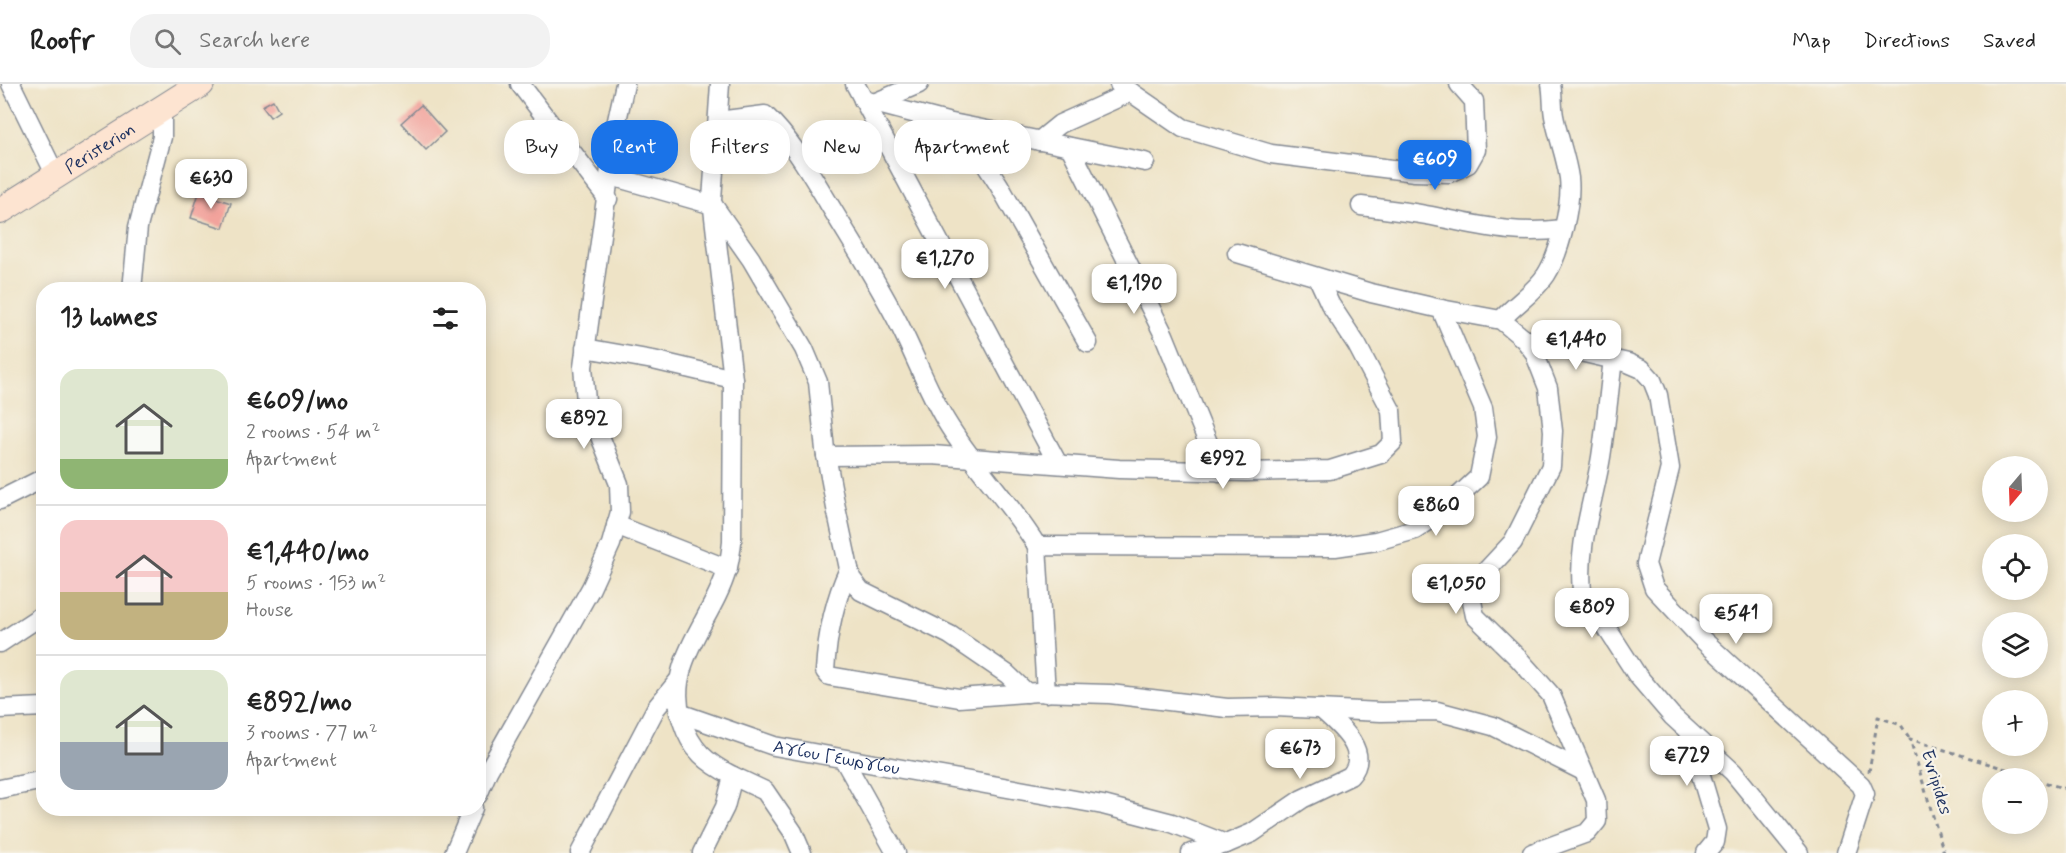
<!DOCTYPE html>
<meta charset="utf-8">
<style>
body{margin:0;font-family:Mynerve,sans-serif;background:#f2f2f2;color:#222;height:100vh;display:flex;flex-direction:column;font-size:22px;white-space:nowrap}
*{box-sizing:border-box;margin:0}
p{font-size:20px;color:#767676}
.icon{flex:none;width:33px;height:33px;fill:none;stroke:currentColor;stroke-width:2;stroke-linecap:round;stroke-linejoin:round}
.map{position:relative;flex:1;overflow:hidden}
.details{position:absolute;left:36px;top:198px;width:450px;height:534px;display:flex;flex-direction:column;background:#fff;border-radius:24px;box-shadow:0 3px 15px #0003}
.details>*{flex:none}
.guide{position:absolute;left:504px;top:36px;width:570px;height:54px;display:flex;gap:12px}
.needle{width:39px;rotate:199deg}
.tools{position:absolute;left:1982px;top:372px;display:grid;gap:12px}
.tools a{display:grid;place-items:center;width:66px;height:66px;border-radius:50%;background:#fff;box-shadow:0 3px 15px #0003;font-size:30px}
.price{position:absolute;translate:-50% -51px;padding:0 14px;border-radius:12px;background:#fff;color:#222;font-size:20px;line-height:39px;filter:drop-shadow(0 2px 3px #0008)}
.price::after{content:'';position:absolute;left:50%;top:36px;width:18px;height:14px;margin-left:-9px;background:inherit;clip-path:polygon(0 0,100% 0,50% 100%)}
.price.current{background:#1a73e8;color:#fff}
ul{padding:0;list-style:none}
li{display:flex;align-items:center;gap:18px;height:150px;padding:0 24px}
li+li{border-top:2px solid #e0e0e0}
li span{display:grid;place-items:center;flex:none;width:168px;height:120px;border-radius:18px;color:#555}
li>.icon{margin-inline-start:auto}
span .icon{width:72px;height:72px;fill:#fffc;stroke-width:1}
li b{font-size:26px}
h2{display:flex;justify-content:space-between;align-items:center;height:72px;padding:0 24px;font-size:26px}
.pill{padding:0 21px;border-radius:24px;background:#fff;box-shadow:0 3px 15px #0003;font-size:21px;line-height:54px}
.pill.current{background:#1a73e8;color:#fff}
header{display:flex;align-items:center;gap:36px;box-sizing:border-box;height:84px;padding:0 30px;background:#fff;border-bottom:2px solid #e0e0e0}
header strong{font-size:28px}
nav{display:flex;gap:33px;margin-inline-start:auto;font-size:21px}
.search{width:420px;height:54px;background:#f2f2f2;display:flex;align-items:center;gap:15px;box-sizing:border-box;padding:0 21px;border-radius:24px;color:#767676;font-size:22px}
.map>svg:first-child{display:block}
.building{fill:#f2a39c}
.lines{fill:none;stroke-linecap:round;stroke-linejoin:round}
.street-casing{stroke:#848992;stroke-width:21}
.secondary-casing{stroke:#848992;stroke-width:28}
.path{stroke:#848992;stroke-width:3;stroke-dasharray:4.5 4.5;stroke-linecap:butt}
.street{stroke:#fff;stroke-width:18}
.secondary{stroke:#fde4d1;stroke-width:26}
.labels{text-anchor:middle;stroke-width:4.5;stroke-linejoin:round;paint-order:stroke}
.street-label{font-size:18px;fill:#1b2f5e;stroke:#f7f3e8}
</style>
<header>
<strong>Roofr</strong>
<div class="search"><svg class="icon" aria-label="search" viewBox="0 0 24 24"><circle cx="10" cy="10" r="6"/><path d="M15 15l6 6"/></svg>Search here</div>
<nav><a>Map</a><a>Directions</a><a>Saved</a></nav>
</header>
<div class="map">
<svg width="2066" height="769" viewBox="0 0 2066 769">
<rect width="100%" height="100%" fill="#f7f3e8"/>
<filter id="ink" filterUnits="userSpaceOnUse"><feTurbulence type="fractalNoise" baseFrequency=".0167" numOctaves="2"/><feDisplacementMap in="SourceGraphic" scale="12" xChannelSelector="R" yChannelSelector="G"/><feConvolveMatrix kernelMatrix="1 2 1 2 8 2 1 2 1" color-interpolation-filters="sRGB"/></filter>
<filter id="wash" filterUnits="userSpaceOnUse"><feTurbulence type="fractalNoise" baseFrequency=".008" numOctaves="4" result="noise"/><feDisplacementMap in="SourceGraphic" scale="24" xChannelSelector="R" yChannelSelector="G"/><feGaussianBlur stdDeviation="1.35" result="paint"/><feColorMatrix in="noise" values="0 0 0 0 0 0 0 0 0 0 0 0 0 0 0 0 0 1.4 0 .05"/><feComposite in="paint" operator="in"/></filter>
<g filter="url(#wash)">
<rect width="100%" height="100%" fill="#eee3c6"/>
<g id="blocks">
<path class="building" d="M 273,16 L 279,27 L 270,33 L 262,22 Z
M 421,21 L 445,48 L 426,66 L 401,39 Z
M 199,109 L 231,119 L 223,144 L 191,134 Z"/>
</g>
</g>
<g filter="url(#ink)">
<use href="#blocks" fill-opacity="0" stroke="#848992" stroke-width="1.5"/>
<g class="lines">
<defs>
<g id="street">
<path d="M 11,0 L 56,92"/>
<path d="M 520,0 L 608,115"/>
<path d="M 855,0 L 1058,380"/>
<path d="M 1119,0 L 1183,44 L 1271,70 L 1415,88 L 1449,89 L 1468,80 L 1476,66 L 1474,17 L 1459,0"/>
<path d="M 863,16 L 947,38 L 1145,78"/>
<path d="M 874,19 L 919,0"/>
<path d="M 718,37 L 765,31 C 791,55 811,90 829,120 C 853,160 879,200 900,242 C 916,274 928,307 946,337 C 973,382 1010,418 1037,462"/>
<path d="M 960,41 L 999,101 L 1088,259"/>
<path d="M 1039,57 L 1060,40 L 1131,8"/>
<path d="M 1070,63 L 1164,251 L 1220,388"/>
<path d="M 611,92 L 713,121 L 751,175 L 804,265 L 818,298 L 825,366 L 836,424 L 851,494 L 861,507 L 950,551 L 1007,590 L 1027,609"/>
<path d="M 1361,122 C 1382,125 1404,127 1426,131 C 1476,140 1510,152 1563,145"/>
<path d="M 132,206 L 138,143 L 162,53 L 162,24"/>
<path d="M 1441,225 L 1501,236 L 1524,255 L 1628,279 L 1642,285 L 1652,296 L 1658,311 L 1670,384 L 1646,480 L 1654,504 L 1704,557 L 1861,701 L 1865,710 L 1846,769"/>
<path d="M 1501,236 C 1515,220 1534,209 1546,191 C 1560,169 1572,120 1569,94 C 1566,73 1558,53 1554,32 C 1552,21 1553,10 1551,0"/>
<path d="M 1524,255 L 1534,268 L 1548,304 L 1553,347 L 1551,382 L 1513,458 L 1473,501 L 1471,512 L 1475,532 L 1518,574 L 1551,611 L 1596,716 L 1597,737 L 1587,749 L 1532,769"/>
<path d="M 585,264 L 653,276 L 733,295"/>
<path d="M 1613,275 C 1609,308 1606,340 1601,373 C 1594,416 1577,462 1582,506 L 1637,591 L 1672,632 L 1733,688 L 1799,769"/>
<path d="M 826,372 L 932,371 L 1119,385 L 1246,388 L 1330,386 L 1381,370 L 1393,358 L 1391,326 L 1357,261 L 1330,220 L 1318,194"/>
<path d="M 0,416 L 44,394"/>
<path d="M 616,441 L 728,485"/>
<path d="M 849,485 C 834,517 827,552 825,587 L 829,592 L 959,614 L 1037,608 L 1110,610 L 1227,624 L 1275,623 L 1381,628 L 1437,627 L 1493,642 L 1583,687"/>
<path d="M 0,559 L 44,530"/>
<path d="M 1046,609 L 1037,462 L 1335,463 L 1376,457 L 1415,446 L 1439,430 L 1479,393 L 1487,353 L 1483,324 L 1441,225 L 1371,209 L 1237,169"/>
<path d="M 0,625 L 44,623"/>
<path id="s1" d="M 679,629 L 774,662 L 1103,721 L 1172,739 L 1226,760 L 1191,769"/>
<path d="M 1688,648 L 1717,745 L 1715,758 L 1706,769"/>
<path d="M 844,676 L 896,769"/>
<path d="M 733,692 L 765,707 L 793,748 L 802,769"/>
<path d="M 0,705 L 44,696"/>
<path d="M 478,711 L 488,687 L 591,504 L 611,460 L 620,428 L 619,400 L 586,317 L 583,283 L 616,41 L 625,0"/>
<path d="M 1226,760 L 1252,749 L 1302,715 L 1350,692 C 1372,668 1339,641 1321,625"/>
<path d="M 454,769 L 473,724"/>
<path d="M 580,769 L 656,624 L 678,597"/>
<path d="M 702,769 L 725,723 L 733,692 C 707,679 691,666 682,637 C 664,578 712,538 727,486 C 730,477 731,467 732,458 L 733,295 L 712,116 L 720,0"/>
</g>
<g id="secondary">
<path id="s2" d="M 0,127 L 201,0"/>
</g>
</defs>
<use href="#street" class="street-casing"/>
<use href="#secondary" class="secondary-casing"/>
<path class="path" d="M 1869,688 L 1878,633 L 1901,641 L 1910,655
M 2037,696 L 2066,705
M 1944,769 L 1910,655 L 2034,694"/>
<use href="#street" class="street"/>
<use href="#secondary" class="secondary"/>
</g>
</g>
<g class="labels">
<g class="street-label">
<text dy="6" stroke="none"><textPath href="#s2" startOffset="118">Peristerion</textPath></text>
<text dy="6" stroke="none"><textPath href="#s1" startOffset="164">Αγίου Γεωργίου</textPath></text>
<text transform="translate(1937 698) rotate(73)" y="6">Evripides</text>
</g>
</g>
</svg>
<div class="tools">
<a><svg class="needle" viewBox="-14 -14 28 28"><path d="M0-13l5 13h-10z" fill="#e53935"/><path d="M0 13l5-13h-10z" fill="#767676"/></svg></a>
<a><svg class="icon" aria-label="locate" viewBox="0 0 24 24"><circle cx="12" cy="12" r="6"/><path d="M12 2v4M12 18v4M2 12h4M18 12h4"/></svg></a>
<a><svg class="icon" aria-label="layers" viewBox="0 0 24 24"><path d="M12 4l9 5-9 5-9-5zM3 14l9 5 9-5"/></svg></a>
<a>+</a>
<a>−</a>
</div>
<b class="price current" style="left:1435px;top:107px">€609</b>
<b class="price" style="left:211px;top:126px">€630</b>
<b class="price" style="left:945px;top:206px">€1,270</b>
<b class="price" style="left:1134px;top:231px">€1,190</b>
<b class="price" style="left:1576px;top:287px">€1,440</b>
<b class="price" style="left:584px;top:366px">€892</b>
<b class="price" style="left:1223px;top:406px">€992</b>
<b class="price" style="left:1436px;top:453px">€860</b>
<b class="price" style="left:1456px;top:531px">€1,050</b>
<b class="price" style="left:1592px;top:555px">€809</b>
<b class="price" style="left:1736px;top:561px">€541</b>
<b class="price" style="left:1300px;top:696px">€673</b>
<b class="price" style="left:1687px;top:703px">€729</b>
<div class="guide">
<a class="pill">Buy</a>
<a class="pill current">Rent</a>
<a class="pill">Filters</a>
<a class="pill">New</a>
<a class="pill">Apartment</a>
</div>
<section class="details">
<h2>13 homes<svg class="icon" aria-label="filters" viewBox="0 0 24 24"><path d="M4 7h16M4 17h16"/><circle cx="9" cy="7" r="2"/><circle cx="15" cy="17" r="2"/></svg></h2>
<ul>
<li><span style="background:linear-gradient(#dfe7d0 75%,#8fb573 0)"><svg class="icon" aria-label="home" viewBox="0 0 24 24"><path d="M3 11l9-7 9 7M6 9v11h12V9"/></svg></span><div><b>€609/mo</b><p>2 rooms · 54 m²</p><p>Apartment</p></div></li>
<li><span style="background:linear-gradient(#f6c9c9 60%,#c2b280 0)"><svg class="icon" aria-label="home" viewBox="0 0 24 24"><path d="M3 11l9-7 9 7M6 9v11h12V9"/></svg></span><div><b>€1,440/mo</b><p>5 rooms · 153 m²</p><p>House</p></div></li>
<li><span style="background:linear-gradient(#dfe7d0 60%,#9aa5b1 0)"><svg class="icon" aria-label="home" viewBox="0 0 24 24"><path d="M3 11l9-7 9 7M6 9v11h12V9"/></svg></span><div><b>€892/mo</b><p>3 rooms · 77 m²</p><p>Apartment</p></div></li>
</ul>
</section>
</div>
